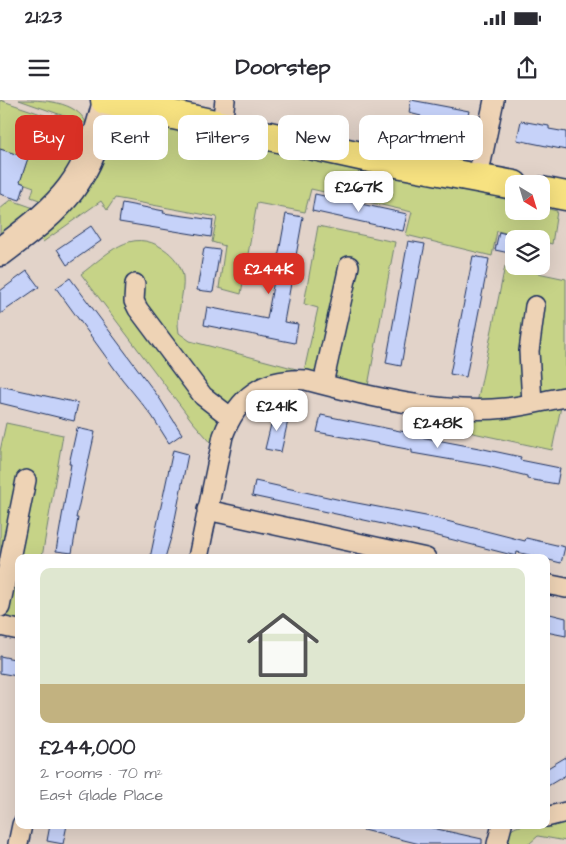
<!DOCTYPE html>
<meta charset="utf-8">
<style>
body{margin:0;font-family:"Architects Daughter",sans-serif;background:#f2f2f3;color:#2b2b33;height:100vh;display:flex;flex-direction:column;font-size:19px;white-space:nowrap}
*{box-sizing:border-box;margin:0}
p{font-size:16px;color:#7c7c81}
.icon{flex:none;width:28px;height:28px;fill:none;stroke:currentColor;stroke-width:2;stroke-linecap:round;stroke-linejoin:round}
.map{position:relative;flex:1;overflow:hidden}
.details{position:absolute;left:15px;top:454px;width:535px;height:275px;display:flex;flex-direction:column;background:#fff;border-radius:10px;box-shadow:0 5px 20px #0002}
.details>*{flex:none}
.hud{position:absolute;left:15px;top:15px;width:536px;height:45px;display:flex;gap:10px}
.needle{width:32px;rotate:142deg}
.tools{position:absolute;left:505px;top:75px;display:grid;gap:10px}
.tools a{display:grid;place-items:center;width:45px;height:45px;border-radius:10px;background:#fff;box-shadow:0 5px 20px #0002;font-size:25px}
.price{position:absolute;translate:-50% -42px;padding:0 11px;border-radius:10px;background:#fff;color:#222;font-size:16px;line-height:32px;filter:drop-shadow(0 1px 2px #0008)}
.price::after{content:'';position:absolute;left:50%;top:30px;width:15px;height:11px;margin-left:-8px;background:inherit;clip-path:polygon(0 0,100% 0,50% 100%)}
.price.active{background:#d93025;color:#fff}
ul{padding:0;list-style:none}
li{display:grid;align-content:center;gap:10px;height:265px;padding:0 25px}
li span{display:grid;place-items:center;height:155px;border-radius:10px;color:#555}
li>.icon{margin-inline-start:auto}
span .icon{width:90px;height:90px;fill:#fffc;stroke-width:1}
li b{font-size:21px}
.pill{padding:0 18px;border-radius:10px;background:#fff;box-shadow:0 5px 20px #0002;font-size:18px;line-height:45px}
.pill.active{background:#d93025;color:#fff}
.status{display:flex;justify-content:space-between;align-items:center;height:35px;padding:0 25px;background:#fff;direction:ltr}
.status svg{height:14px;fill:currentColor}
header{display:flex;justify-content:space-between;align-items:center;height:65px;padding:0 25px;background:#fff;font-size:22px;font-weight:700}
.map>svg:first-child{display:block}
.green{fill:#c6d387;stroke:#708172}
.building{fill:#c6d2f9;stroke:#1b2f5e}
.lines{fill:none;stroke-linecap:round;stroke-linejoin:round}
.street-casing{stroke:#1b2f5e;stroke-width:22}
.secondary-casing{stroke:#1b2f5e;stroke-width:31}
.primary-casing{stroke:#1b2f5e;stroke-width:31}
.street{stroke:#eed3b5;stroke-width:19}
.secondary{stroke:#eed3b5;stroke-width:28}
.primary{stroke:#f7e281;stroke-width:28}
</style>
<div class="status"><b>21:23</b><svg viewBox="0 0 49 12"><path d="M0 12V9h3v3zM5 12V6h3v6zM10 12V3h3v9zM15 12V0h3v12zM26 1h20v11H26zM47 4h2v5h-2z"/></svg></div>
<header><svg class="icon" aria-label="menu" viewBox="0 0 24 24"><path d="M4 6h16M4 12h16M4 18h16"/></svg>Doorstep<svg class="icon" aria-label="share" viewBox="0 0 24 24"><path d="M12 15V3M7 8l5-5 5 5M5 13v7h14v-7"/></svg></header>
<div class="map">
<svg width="566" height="744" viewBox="0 0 566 744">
<rect width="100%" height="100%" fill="#e2d3c9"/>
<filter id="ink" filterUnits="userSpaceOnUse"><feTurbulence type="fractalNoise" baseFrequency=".02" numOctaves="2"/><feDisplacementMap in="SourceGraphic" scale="10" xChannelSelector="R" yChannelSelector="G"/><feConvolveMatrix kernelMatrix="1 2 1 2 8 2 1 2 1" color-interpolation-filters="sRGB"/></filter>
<g filter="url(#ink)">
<path class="green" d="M 0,0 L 85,29 C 76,56 65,83 42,101 L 31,97 L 34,87 L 20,82 L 28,58 L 0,49 Z
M 19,0 C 42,0 76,0 87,24 Z
M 145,17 L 514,101 L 514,111 L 541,111 L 541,107 L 557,111 L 552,144 L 541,141 L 541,139 L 531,139 L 497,131 L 492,156 L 406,135 L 412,112 L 311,89 L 305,112 L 257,103 L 241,194 L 219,188 L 225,146 L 212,142 L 217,117 L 115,98 L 107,110 L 101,101 L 43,142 L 37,134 L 109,36 L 127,23 Z
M 11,100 L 34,108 L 0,137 L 0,109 Z
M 318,126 L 395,142 L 368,286 L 304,271 L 271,277 L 214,346 L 192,321 L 81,174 C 107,155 130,126 164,149 C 173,155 181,165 183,176 C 185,196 175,214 179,233 L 190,241 L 304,271 L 318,208 L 304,204 Z
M 505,166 L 566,179 L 566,296 L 562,302 L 552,350 L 464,331 L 477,303 Z
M 6,323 L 63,335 L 42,457 L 19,458 L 19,522 L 0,518 L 0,351 Z
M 566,721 L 566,741 L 538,736 L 529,744 L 504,744 C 510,721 524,726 543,726 C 550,726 559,723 566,721 Z"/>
<path class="building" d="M 411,0 L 469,11 L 465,27 L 457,26 L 456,29 L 419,22 L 421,16 L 409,13 Z
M 521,21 L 549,26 L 549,29 L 566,32 L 566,50 L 517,40 Z
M 0,49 L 28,58 L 20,82 L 25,84 L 20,100 L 0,94 Z
M 315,94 L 407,114 L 403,131 L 312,111 Z
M 122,103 L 164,111 L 163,113 L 213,120 L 211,137 L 119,122 Z
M 286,114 L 303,117 L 284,222 L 298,224 L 295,243 L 204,225 L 207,207 L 267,219 Z
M 91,126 L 101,141 L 67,165 L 57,149 Z
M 499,132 L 514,136 L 514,154 L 495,150 Z
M 408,141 L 425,144 L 418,179 L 416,179 L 401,266 L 386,263 Z
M 204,148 L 220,150 L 213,192 L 197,190 Z
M 473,156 L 489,159 L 466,277 L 450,274 Z
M 27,171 L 39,187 L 0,214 L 0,191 Z
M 70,178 L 160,299 L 182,334 L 169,343 L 152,316 L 122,279 L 56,188 Z
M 0,286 L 78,303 L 74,321 L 0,303 Z
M 274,312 L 289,316 L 281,352 L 265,349 Z
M 321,315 L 405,332 L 405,334 L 479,348 L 521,357 L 520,360 L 560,368 L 557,384 L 527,379 L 527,376 L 487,366 L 412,353 L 412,350 L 317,332 Z
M 77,328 L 95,332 L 76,418 L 78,418 L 72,453 L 56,451 L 71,364 L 69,364 Z
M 173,350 L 188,354 L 172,434 L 165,458 L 150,458 Z
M 255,381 L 341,400 L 431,417 L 525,441 L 526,438 L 565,447 L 561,463 L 517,452 L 516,456 L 434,435 L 252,396 Z
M 546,513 L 566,518 L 566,536 L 546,532 Z
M 0,556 L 19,560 L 17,576 L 0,573 Z
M 566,657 L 566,675 L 546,687 L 546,669 Z
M 50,725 L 67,725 L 63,744 L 47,741 Z
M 363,725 L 419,725 L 482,739 L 482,744 L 420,744 L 363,730 Z"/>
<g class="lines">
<defs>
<path id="street" d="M 222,25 L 225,0
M 478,77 L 494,0
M 135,184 L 134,201 L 138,209 L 203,296 L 230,317
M 323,284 L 349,166
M 532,303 L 529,251 L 535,206
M 207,410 L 426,458
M 198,458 L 223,336 C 238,296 263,278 306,280 C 366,296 444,315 506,308 C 526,306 546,300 566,297
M 546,484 L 566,488
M 0,507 L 26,380
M 0,526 L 19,530
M 546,717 L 566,712
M 18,744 L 22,725
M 497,744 L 502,725"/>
<path id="secondary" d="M 0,152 C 66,103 87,83 107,1"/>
<path id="primary" d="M 105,0 L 365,57 L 514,85
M 541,91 L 566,96"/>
</defs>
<use href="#street" class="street-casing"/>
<use href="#secondary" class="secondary-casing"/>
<use href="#primary" class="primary-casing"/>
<use href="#street" class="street"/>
<use href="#secondary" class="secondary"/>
<use href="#primary" class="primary"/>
</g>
</g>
</svg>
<div class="tools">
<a><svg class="needle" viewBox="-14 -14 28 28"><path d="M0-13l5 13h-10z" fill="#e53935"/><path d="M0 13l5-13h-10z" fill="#7c7c81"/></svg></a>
<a><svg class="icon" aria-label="layers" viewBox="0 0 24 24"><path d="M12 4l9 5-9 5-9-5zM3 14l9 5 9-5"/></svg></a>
</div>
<b class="price" style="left:359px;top:113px">£267K</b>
<b class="price active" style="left:269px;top:195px">£244K</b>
<b class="price" style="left:277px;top:332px">£241K</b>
<b class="price" style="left:438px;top:349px">£248K</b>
<div class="hud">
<a class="pill active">Buy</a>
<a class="pill">Rent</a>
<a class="pill">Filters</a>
<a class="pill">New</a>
<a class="pill">Apartment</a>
</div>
<section class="details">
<ul>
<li><span style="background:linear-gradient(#dfe7d0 75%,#c2b280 0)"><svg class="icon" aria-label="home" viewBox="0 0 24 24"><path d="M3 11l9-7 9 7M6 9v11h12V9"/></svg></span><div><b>£244,000</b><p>2 rooms · 70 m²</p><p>East Glade Place</p></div></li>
</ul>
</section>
</div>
